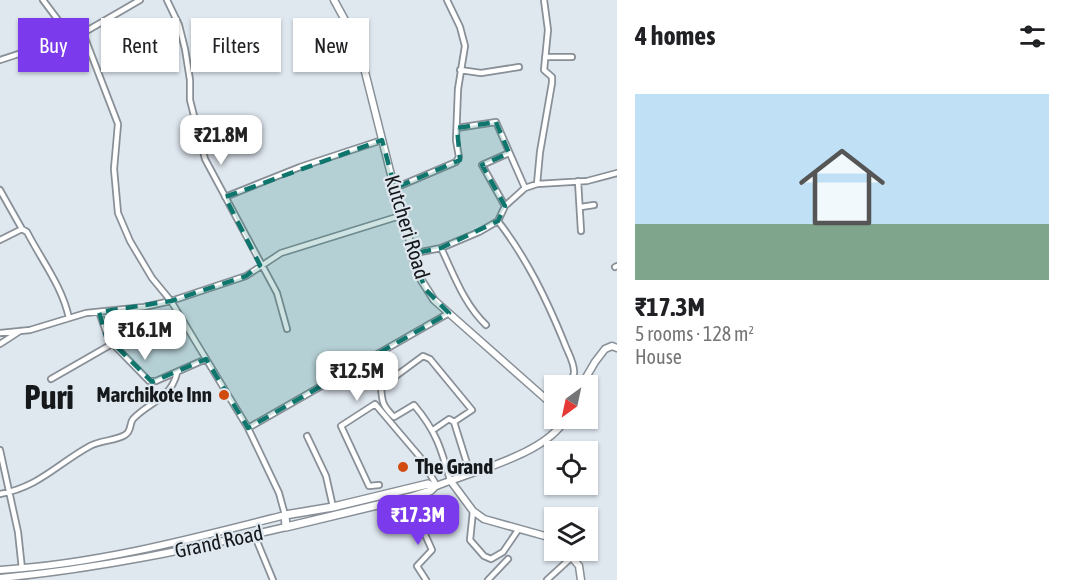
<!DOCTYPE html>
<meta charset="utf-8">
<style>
body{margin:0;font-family:"Asap Condensed",sans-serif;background:#f6f6f6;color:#202124;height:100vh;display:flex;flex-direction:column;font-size:22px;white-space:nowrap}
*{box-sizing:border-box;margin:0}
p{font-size:20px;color:#757577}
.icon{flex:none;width:33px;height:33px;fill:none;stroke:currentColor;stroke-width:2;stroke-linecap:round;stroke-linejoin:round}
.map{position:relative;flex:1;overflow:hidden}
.sheet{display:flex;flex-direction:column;background:#fff;width:450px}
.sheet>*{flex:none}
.banner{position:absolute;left:18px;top:18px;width:508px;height:54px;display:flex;gap:12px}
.needle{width:39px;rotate:213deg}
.controls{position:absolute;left:544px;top:375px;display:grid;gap:12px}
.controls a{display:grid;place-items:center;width:54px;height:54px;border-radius:0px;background:#fff;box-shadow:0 2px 4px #0004;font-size:30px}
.price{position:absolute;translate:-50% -51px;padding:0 14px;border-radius:12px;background:#fff;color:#222;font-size:20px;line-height:39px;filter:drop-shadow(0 2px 3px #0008)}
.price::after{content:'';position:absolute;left:50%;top:36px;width:18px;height:14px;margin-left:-9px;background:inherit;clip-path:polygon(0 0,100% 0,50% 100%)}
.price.on{background:#7c3aed;color:#fff}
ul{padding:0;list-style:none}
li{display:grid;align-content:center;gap:12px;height:318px;padding:0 18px}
li span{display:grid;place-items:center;height:186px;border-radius:0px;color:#555}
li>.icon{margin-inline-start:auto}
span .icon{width:108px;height:108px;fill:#fffc;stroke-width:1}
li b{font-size:26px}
h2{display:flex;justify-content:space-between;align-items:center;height:72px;padding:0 18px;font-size:26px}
.tag{padding:0 21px;border-radius:0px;background:#fff;box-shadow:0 2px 4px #0004;font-size:21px;line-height:54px}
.tag.on{background:#7c3aed;color:#fff}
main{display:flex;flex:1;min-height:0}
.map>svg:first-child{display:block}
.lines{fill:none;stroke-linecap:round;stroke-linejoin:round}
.street-casing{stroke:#888f96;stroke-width:8}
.secondary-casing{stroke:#888f96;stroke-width:9}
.primary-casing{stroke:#888f96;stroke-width:10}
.street{stroke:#fff;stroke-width:4.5}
.secondary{stroke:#fff;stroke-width:6}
.primary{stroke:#fff;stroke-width:7}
.marked{fill:#0f766e;fill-opacity:0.2;stroke:#0f766e;stroke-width:4.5;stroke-dasharray:12 8;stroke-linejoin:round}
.poi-dot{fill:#d14b0e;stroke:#dfe7ef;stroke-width:2}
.labels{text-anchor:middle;stroke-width:4.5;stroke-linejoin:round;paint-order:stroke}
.street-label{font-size:21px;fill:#16191b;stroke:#dfe7ef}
.poi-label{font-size:21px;font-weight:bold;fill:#16191b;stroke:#dfe7ef;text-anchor:end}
.town-label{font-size:33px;font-weight:bold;fill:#16191b;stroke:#dfe7ef}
</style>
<main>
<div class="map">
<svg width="617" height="580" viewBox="0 0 617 580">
<rect width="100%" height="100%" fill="#dfe7ef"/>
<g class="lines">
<defs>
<path id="street" d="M 43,0 L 64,28 L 68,37
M 167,0 L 179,25 L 185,49 L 190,80 L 190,100 L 205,159 L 277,293 L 287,329
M 83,33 L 118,124 L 114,169 L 118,213 L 130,241 L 152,278 L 171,301 L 248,428 L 279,493 L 285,515
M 545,57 L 572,57
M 0,60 L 83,33 L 140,0
M 460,70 L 481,73 L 519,67
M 457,128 L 496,122 L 525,188
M 578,181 L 581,231
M 537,184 L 540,152 L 552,83 L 552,77 L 544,70 L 548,30 L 544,0
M 395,188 L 456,162 L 459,157 L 456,140 L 458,89 L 465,46 L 460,27 L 447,0
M 0,190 L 22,229 L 27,232 C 42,261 62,286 69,318
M 225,197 L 300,167 L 382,140
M 505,206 L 482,165 L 509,153
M 581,207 L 594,205
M 498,221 C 527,259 546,298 564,342 C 567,351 575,363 574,373 C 573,378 570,382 568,386
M 0,240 L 22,229
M 441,248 C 454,275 464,304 486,325
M 411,254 L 441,248 L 479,232 L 498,221 L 505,206 L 525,188 L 537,184 L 587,181 L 617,173
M 615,267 L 617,266
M 99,312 L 109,340 L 149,381 L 156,381 L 206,359
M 0,333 L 30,330 L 86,313 L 144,307 L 171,301 L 246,276 L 281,253 L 403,215
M 0,344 L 20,331
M 51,379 L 112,344
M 454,422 L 470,473
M 248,428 L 449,313
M 433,430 L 449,419 L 454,422 L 472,410 L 430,359 L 423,356 L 381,387 C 382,403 383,406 394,417 L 414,405 C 436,431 441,448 450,480
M 307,436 L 326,476 L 333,507
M 0,450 L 18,532 L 22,569
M 379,485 L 369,486 L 341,426 L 375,404 L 420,457 L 437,486
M 0,494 C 39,487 57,464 90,446 C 101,440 115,441 125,435 C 132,431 129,424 133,419 C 150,401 170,400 177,373
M 411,497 L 414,510 L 432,550 L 417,566 L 426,580
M 473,511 L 470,540 L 484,556 L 491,559 L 503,552 L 518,530
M 254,534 L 273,580
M 488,580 L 508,559
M 547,580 L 573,556"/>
<path id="secondary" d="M 334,0 L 358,44 L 390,171 L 410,242 L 411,254 L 420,278 L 434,300 L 555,407
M 581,386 L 595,362 L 605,349 L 612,346 L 617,348
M 450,480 L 473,511 L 484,519 L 552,538 L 555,541
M 434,487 C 472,471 546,455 566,418
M 566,550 L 579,566 L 581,580
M 0,570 C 97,564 191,539 285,515
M 0,578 C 97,569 192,549 286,527"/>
<path id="primary" d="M 428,484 L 434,487 L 430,491 L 411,497 L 286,527 L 285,515 L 333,507 Z"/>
</defs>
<use href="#street" class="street-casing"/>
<use href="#secondary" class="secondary-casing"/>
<use href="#primary" class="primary-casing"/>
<use href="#street" class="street"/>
<use href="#secondary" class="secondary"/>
<use href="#primary" class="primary"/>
</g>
<path class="marked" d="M 496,122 L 509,153 L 482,165 L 505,206 L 498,221 L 441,248 L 411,254 L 426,290 L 449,313 L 248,428 L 206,359 L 152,382 L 106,336 L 99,312 L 171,301 L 246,276 L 260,265 L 225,197 L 382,140 L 395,188 L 460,160 L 457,128 Z"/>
<g class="poi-dot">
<circle cx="224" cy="395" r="6"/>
<circle cx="403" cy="467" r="6"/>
</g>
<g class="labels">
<g class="street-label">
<text transform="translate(407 227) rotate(73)" y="7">Kutcheri Road</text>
<text transform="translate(219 542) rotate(-12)" y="7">Grand Road</text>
</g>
<g class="poi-label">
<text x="212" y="402">Marchikote Inn</text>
<text x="415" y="474" text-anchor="start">The Grand</text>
</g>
<g class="town-label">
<text x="49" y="409">Puri</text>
</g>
</g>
</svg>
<div class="controls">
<a><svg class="needle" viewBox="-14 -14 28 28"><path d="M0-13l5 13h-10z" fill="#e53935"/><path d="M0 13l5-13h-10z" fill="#757577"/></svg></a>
<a><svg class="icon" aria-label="locate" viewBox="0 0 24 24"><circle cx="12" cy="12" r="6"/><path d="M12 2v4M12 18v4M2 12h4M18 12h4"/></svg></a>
<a><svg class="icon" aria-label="layers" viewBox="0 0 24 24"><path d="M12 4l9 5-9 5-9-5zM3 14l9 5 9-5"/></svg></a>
</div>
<b class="price" style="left:221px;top:166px">₹21.8M</b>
<b class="price" style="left:145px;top:361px">₹16.1M</b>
<b class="price" style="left:357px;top:402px">₹12.5M</b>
<b class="price on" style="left:418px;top:546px">₹17.3M</b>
<div class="banner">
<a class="tag on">Buy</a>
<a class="tag">Rent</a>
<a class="tag">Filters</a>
<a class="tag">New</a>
</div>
</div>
<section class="sheet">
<h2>4 homes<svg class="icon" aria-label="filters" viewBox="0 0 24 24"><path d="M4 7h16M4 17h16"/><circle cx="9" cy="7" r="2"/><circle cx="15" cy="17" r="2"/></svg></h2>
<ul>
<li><span style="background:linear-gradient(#bfe0f5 70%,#7fa58c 0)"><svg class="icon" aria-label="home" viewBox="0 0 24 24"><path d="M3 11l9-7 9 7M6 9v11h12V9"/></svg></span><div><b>₹17.3M</b><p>5 rooms · 128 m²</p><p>House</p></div></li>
</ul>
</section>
</main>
